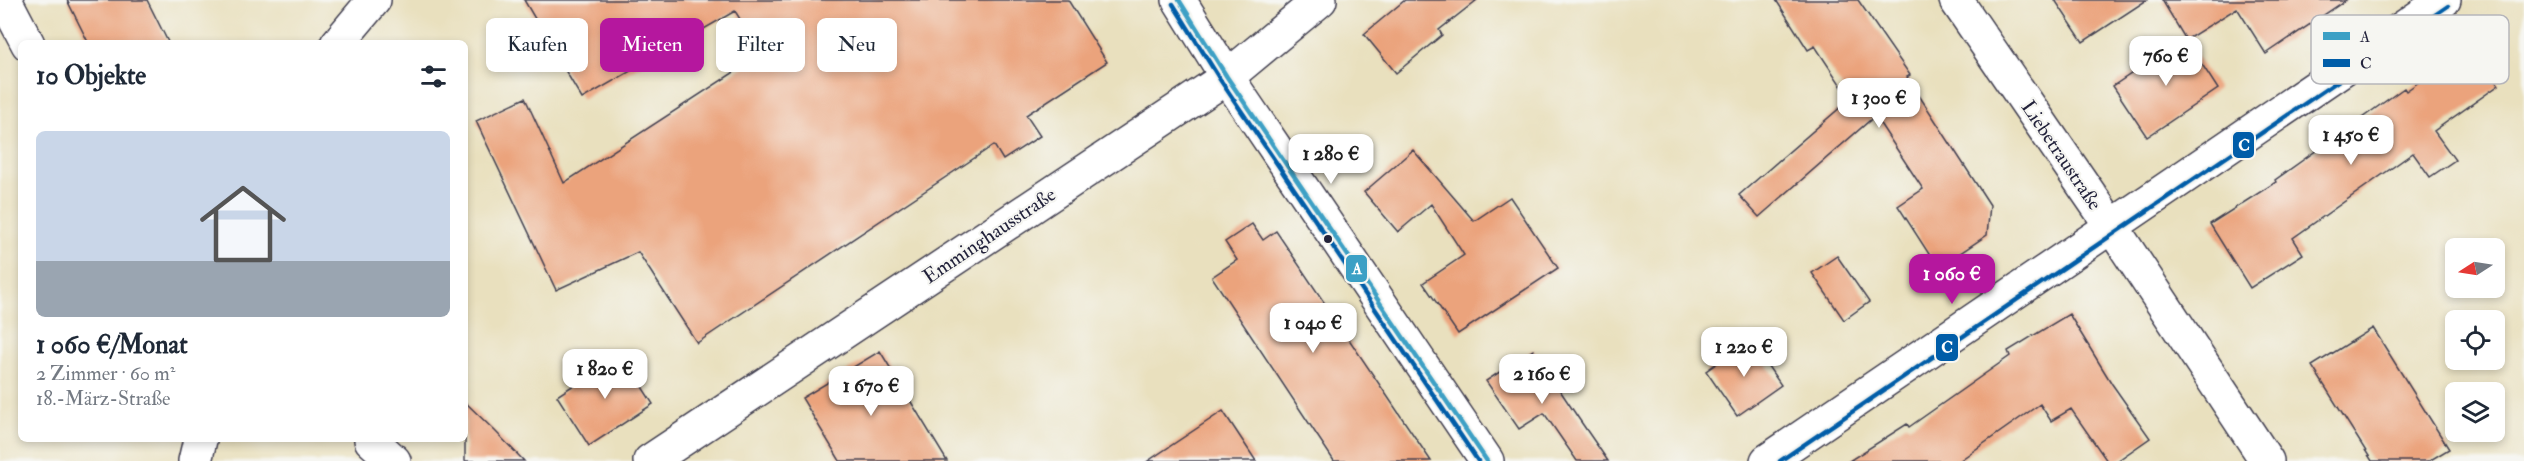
<!DOCTYPE html>
<html lang="de">
<meta charset="utf-8">
<style>
body{margin:0;font-family:"IM FELL Double Pica",serif;background:#f6f6f7;color:#1f2937;height:100vh;display:flex;flex-direction:column;font-size:22px;white-space:nowrap}
*{box-sizing:border-box;margin:0}
p{font-size:20px;color:#747a83}
.icon{flex:none;width:33px;height:33px;fill:none;stroke:currentColor;stroke-width:2;stroke-linecap:round;stroke-linejoin:round}
.map{position:relative;flex:1;overflow:hidden}
.details{position:absolute;left:18px;top:40px;width:450px;height:402px;display:flex;flex-direction:column;background:#fff;border-radius:9px;box-shadow:0 3px 9px #0003}
.details>*{flex:none}
.hud{position:absolute;left:486px;top:18px;width:570px;height:54px;display:flex;gap:12px}
.needle{width:39px;rotate:258deg}
.controls{position:absolute;left:2445px;top:238px;display:grid;gap:12px}
.controls a{display:grid;place-items:center;width:60px;height:60px;border-radius:9px;background:#fff;box-shadow:0 3px 9px #0003;font-size:30px}
.price{position:absolute;translate:-50% -51px;padding:0 14px;border-radius:12px;background:#fff;color:#222;font-size:20px;line-height:39px;filter:drop-shadow(0 2px 3px #0008)}
.price::after{content:'';position:absolute;left:50%;top:36px;width:18px;height:14px;margin-left:-9px;background:inherit;clip-path:polygon(0 0,100% 0,50% 100%)}
.price.on{background:#b5179e;color:#fff}
ul{padding:0;list-style:none}
li{display:grid;align-content:center;gap:12px;height:318px;padding:0 18px}
li span{display:grid;place-items:center;height:186px;border-radius:9px;color:#555}
li>.icon{margin-inline-start:auto}
span .icon{width:108px;height:108px;fill:#fffc;stroke-width:1}
li b{font-size:26px}
h2{display:flex;justify-content:space-between;align-items:center;height:72px;padding:0 18px;font-size:26px}
.tag{padding:0 21px;border-radius:9px;background:#fff;box-shadow:0 3px 9px #0003;font-size:21px;line-height:54px}
.tag.on{background:#b5179e;color:#fff}
.map>svg:first-child{display:block}
.building{fill:#eba37c}
.lines{fill:none;stroke-linecap:round;stroke-linejoin:round}
.minor-casing{stroke:#403e4f;stroke-width:36}
.tertiary-casing{stroke:#403e4f;stroke-width:36}
.secondary-casing{stroke:#403e4f;stroke-width:36}
.minor{stroke:#fff;stroke-width:33}
.tertiary{stroke:#fff;stroke-width:33}
.secondary{stroke:#fff;stroke-width:33}
.bus-1-casing{stroke:#f6f6f2;stroke-width:9}
.bus-2-casing{stroke:#f6f6f2;stroke-width:9}
.bus-1{stroke:#3ca0c5;stroke-width:4.5}
.bus-2{stroke:#005da8;stroke-width:4.5}
.bus-dot{fill:#22223b;stroke:#f6f6f2;stroke-width:2}
.labels{text-anchor:middle;stroke-width:4.5;stroke-linejoin:round;paint-order:stroke}
.street-label{font-size:20px;fill:#22223b;stroke:#f6f6f2}
.key{fill:#f6f6f2;stroke:#b6b6bb;stroke-width:1.5}
.key-label{font-size:16px;fill:#22223b}
.line-badge{stroke:#f6f6f2;stroke-width:2}
.badge-label{font-size:16px;text-anchor:middle;font-weight:bold;fill:#fff}
</style>
<div class="map">
<svg width="2524" height="461" viewBox="0 0 2524 461">
<rect width="100%" height="100%" fill="#f6f6f2"/>
<filter id="ink" filterUnits="userSpaceOnUse"><feTurbulence type="fractalNoise" baseFrequency=".0167" numOctaves="2"/><feDisplacementMap in="SourceGraphic" scale="12" xChannelSelector="R" yChannelSelector="G"/><feConvolveMatrix kernelMatrix="1 2 1 2 8 2 1 2 1" color-interpolation-filters="sRGB"/></filter>
<filter id="wash" filterUnits="userSpaceOnUse"><feTurbulence type="fractalNoise" baseFrequency=".008" numOctaves="4" result="noise"/><feDisplacementMap in="SourceGraphic" scale="24" xChannelSelector="R" yChannelSelector="G"/><feGaussianBlur stdDeviation="1.35" result="paint"/><feColorMatrix in="noise" values="0 0 0 0 0 0 0 0 0 0 0 0 0 0 0 0 0 1.4 0 .05"/><feComposite in="paint" operator="in"/></filter>
<g filter="url(#wash)">
<rect width="100%" height="100%" fill="#e9e0be"/>
<g id="blocks">
<path class="building" d="M 67,0 L 147,0 L 169,44 L 89,44 Z
M 524,0 L 1068,0 L 1107,62 L 1026,115 L 1040,136 L 1003,160 L 994,145 L 697,343 L 638,252 L 556,290 L 476,121 L 525,98 L 564,183 L 762,54 L 735,11 L 582,99 Z
M 1405,0 L 1477,0 L 1439,30 L 1442,35 L 1396,73 L 1364,34 Z
M 1776,0 L 1858,0 L 1910,75 L 1907,77 L 1990,205 L 1987,235 L 1938,268 L 1898,206 L 1923,189 L 1875,116 L 1759,217 L 1739,195 L 1850,99 L 1815,46 L 1808,50 Z
M 2055,0 L 2147,0 L 2083,42 Z
M 2162,0 L 2346,0 L 2266,54 L 2237,8 L 2186,40 Z
M 2185,38 L 2218,89 L 2147,137 L 2113,86 Z
M 2472,45 L 2499,85 L 2434,131 L 2455,160 L 2430,177 L 2413,153 L 2293,238 L 2303,254 L 2250,288 L 2210,224 L 2276,182 L 2275,180 L 2404,88 L 2406,91 Z
M 1413,150 L 1474,221 L 1510,197 L 1558,268 L 1458,334 L 1423,283 L 1464,255 L 1431,204 L 1398,232 L 1364,192 Z
M 1252,224 L 1263,240 L 1276,231 L 1431,461 L 1334,461 L 1212,277 L 1237,260 L 1225,242 Z
M 1837,256 L 1869,302 L 1844,320 L 1812,273 Z
M 2069,314 L 2112,384 L 2150,438 L 2117,461 L 2107,461 L 2071,409 L 2051,421 L 2040,404 L 1959,461 L 1849,461 L 1907,424 L 1909,427 L 2010,356 L 2008,351 Z
M 2373,328 L 2449,449 L 2429,461 L 2372,461 L 2312,366 Z
M 1750,340 L 1781,385 L 1737,416 L 1706,371 Z
M 1533,350 L 1579,419 L 1608,461 L 1577,461 L 1544,413 L 1519,429 L 1486,381 Z
M 880,351 L 947,461 L 840,461 L 802,398 Z
M 621,354 L 653,404 L 589,446 L 557,396 Z
M 465,402 L 495,431 L 524,461 L 465,461 Z
M 1223,411 L 1256,461 L 1148,461 Z"/>
</g>
</g>
<g filter="url(#ink)">
<use href="#blocks" fill-opacity="0" stroke="#403e4f" stroke-width="1.5"/>
<g class="lines">
<defs>
<path id="minor" d="M 5,0 L 28,44
M 1956,0 L 2112,227 L 2267,461
M 337,44 L 374,0
M 371,440 L 394,461
M 195,461 L 200,440
M 650,461 L 1227,77 L 1320,0"/>
<path id="tertiary" d="M 1767,461 L 2444,0"/>
<path id="secondary" d="M 1179,0 L 1227,77 L 1487,461"/>
</defs>
<use href="#minor" class="minor-casing"/>
<use href="#tertiary" class="tertiary-casing"/>
<use href="#secondary" class="secondary-casing"/>
<use href="#minor" class="minor"/>
<use href="#tertiary" class="tertiary"/>
<use href="#secondary" class="secondary"/>
<defs>
<path id="bus-1" d="M 1179,0 L 1227,77 L 1487,461"/>
<path id="bus-2" d="M 1173,4 L 1221,81 L 1478,461
M 1780,461 L 2448,6"/>
</defs>
<use href="#bus-1" class="bus-1-casing"/>
<use href="#bus-2" class="bus-2-casing"/>
<use href="#bus-1" class="bus-1"/>
<use href="#bus-2" class="bus-2"/>
</g>
</g>
<circle class="bus-dot" cx="1328" cy="239" r="5"/>
<g class="labels">
<g class="street-label">
<text transform="translate(2062 155) rotate(56)" y="7">Liebetraustraße</text>
<text transform="translate(989 235) rotate(-34)" y="7">Emminghausstraße</text>
</g>
</g>
<rect x="2311" y="15" width="198" height="69" rx="9" class="key"/>
<rect x="2323" y="32" width="27" height="8" fill="#3ca0c5"/>
<rect x="2323" y="59" width="27" height="8" fill="#005da8"/>
<g class="key-label">
<text x="2360" y="42">A</text>
<text x="2360" y="69">C</text>
</g>
<g class="line-badge">
<rect x="2232" y="131" width="23" height="28" rx="6" fill="#005da8"/>
<rect x="1345" y="254" width="23" height="29" rx="6" fill="#3ca0c5"/>
<rect x="1935" y="333" width="24" height="29" rx="6" fill="#005da8"/>
</g>
<g class="badge-label">
<text x="2244" y="151">C</text>
<text x="1357" y="274">A</text>
<text x="1947" y="353">C</text>
</g>
</svg>
<div class="controls">
<a><svg class="needle" viewBox="-14 -14 28 28"><path d="M0-13l5 13h-10z" fill="#e53935"/><path d="M0 13l5-13h-10z" fill="#747a83"/></svg></a>
<a><svg class="icon" aria-label="locate" viewBox="0 0 24 24"><circle cx="12" cy="12" r="6"/><path d="M12 2v4M12 18v4M2 12h4M18 12h4"/></svg></a>
<a><svg class="icon" aria-label="layers" viewBox="0 0 24 24"><path d="M12 4l9 5-9 5-9-5zM3 14l9 5 9-5"/></svg></a>
</div>
<b class="price" style="left:2166px;top:87px">760 €</b>
<b class="price" style="left:1879px;top:129px">1 300 €</b>
<b class="price" style="left:2351px;top:166px">1 450 €</b>
<b class="price" style="left:1331px;top:185px">1 280 €</b>
<b class="price on" style="left:1952px;top:305px">1 060 €</b>
<b class="price" style="left:1313px;top:354px">1 040 €</b>
<b class="price" style="left:1744px;top:378px">1 220 €</b>
<b class="price" style="left:605px;top:400px">1 820 €</b>
<b class="price" style="left:1542px;top:405px">2 160 €</b>
<b class="price" style="left:871px;top:417px">1 670 €</b>
<div class="hud">
<a class="tag">Kaufen</a>
<a class="tag on">Mieten</a>
<a class="tag">Filter</a>
<a class="tag">Neu</a>
</div>
<section class="details">
<h2>10 Objekte<svg class="icon" aria-label="filters" viewBox="0 0 24 24"><path d="M4 7h16M4 17h16"/><circle cx="9" cy="7" r="2"/><circle cx="15" cy="17" r="2"/></svg></h2>
<ul>
<li><span style="background:linear-gradient(#c9d6e8 70%,#9aa5b1 0)"><svg class="icon" aria-label="home" viewBox="0 0 24 24"><path d="M3 11l9-7 9 7M6 9v11h12V9"/></svg></span><div><b>1 060 €/Monat</b><p>2 Zimmer · 60 m²</p><p>18.-März-Straße</p></div></li>
</ul>
</section>
</div>
